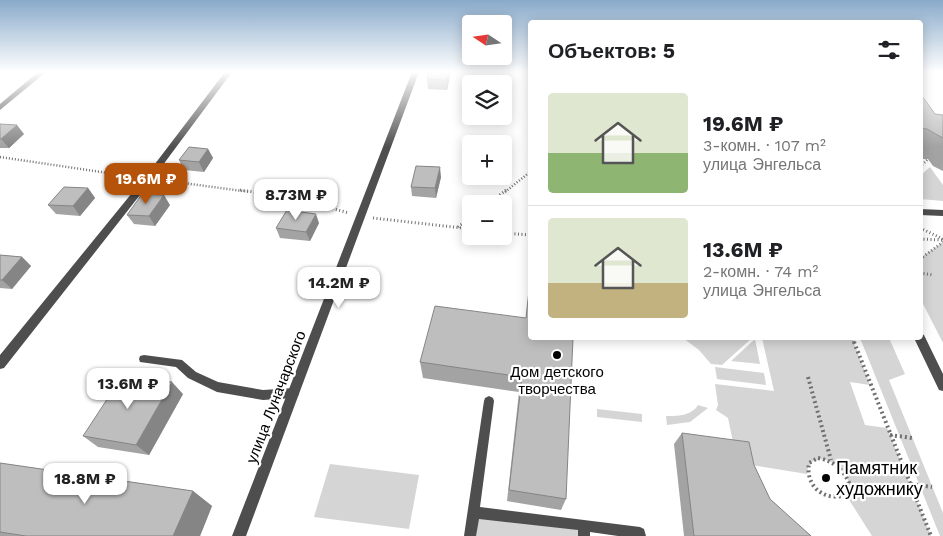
<!DOCTYPE html>
<html lang="ru">
<meta charset="utf-8">
<style>
body{margin:0;font-family:"Work Sans",sans-serif;background:#f6f6f6;color:#202124;height:100vh;display:flex;flex-direction:column;font-size:19px;white-space:nowrap}
*{box-sizing:border-box;margin:0}
p{font-size:16px;color:#757577}
.icon{flex:none;width:28px;height:28px;fill:none;stroke:currentColor;stroke-width:2;stroke-linecap:round;stroke-linejoin:round}
.map{position:relative;flex:1;overflow:hidden}
.details{position:absolute;left:528px;top:20px;width:395px;height:320px;display:flex;flex-direction:column;background:#fff;border-radius:5px;box-shadow:0 2px 12px #0003}
.details>*{flex:none}
.needle{width:32px;rotate:283deg}
.controls{position:absolute;left:462px;top:15px;display:grid;gap:10px}
.controls a{display:grid;place-items:center;width:50px;height:50px;border-radius:5px;background:#fff;box-shadow:0 2px 12px #0003;font-size:25px}
.price{position:absolute;translate:-50% -42px;padding:0 11px;border-radius:10px;background:#fff;color:#222;font-size:16px;line-height:32px;filter:drop-shadow(0 1px 2px #0008)}
.price::after{content:'';position:absolute;left:50%;top:30px;width:15px;height:11px;margin-left:-8px;background:inherit;clip-path:polygon(0 0,100% 0,50% 100%)}
.price.active{background:#b45309;color:#fff}
ul{padding:0;list-style:none}
li{display:flex;align-items:center;gap:15px;height:125px;padding:0 20px}
li+li{border-top:1px solid #e0e0e0}
li span{display:grid;place-items:center;flex:none;width:140px;height:100px;border-radius:5px;color:#555}
li>.icon{margin-inline-start:auto}
span .icon{width:60px;height:60px;fill:#fffc;stroke-width:1}
li b{font-size:21px}
h2{display:flex;justify-content:space-between;align-items:center;height:60px;padding:0 20px;font-size:21px}
.map>svg:first-child{display:block}
.green{fill:#d5d5d5}
.lines{fill:none;stroke-linecap:round;stroke-linejoin:round}
.path-far2{stroke:#707070;stroke-width:2.5;stroke-dasharray:1 2;stroke-linecap:butt}
.path-far1{stroke:#707070;stroke-width:3;stroke-dasharray:1 2.5;stroke-linecap:butt}
.path{stroke:#707070;stroke-width:4;stroke-dasharray:2 3;stroke-linecap:butt}
.service{fill:#4e4e4e;fill-rule:evenodd}
.minor{fill:#4e4e4e;fill-rule:evenodd}
.tertiary{fill:#4e4e4e;fill-rule:evenodd}
.wall{fill:#a3a3a3}
.shaded-wall{fill:#858585}
.building{fill:#bebebe;stroke:#858585}
.poi-dot{fill:#000;stroke:#fff;stroke-width:2}
.labels{text-anchor:middle;stroke-width:4.5;stroke-linejoin:round;paint-order:stroke}
.poi-label{font-size:15px;fill:#000;stroke:#fff}
.street-label{font-size:15px;fill:#000;stroke:#fff}
.near-poi-label{font-size:18px;fill:#000;stroke:#fff;text-anchor:start}
</style>
<div class="map">
<svg width="943" height="536" viewBox="0 0 943 536">
<rect width="100%" height="100%" fill="#fff"/>
<path class="green" d="M 930,167 L 943,185 L 943,201 L 920,199 L 920,176 Z
M 943,242 L 943,343 L 920,298 L 920,252 L 923,256 Z
M 683,338 L 752,338 L 722,365 L 711,364 L 699,350 Z
M 762,338 L 852,338 L 870,385 L 850,382 L 865,425 L 887,428 L 931,536 L 872,536 L 846,495 C 862,470 808,441 807,474 L 751,465 L 733,442 L 728,418 L 716,410 L 718,405 L 715,384 L 774,391 Z
M 860,338 L 889,338 L 905,374 L 889,380 L 943,513 L 943,536 L 940,536 Z
M 755,339 L 760,364 L 731,361 Z
M 715,367 L 764,373 L 766,385 L 717,379 Z
M 698,405 L 708,408 L 690,422 L 667,425 L 666,416 C 678,416 691,416 698,405 Z
M 597,409 L 642,414 L 642,422 L 597,417 Z
M 330,464 L 419,475 L 409,529 L 314,517 Z
M 473,512 L 584,525 L 584,536 L 470,536 Z"/>
<g class="lines">
<path class="path-far2" d="M 0,157 L 135,177
M 920,167 L 928,159
M 161,180 L 250,192
M 505,192 L 530,172"/>
<path class="path-far1" d="M 240,190 L 290,197 L 349,213
M 489,204 L 506,190
M 373,218 L 471,229
M 458,227 L 471,217
M 920,228 L 943,239
M 504,233 L 530,235
M 920,239 L 942,240
M 920,259 L 943,242
M 920,273 L 933,275
M 852,338 L 854,343"/>
<path class="path" d="M 854,342 L 931,536
M 808,377 L 831,460
M 890,435 L 912,438
M 818,458 C 834,461 844,470 850,485 L 846,495 C 824,502 805,486 809,463 Z
M 911,484 L 932,487"/>
<path class="service" d="M 144,355 L 182,360 L 196,372 L 218,382 L 263,390 L 294,388 L 298,390 L 299,393 L 298,396 L 294,398 L 263,400 L 217,392 L 188,378 L 176,367 L 140,362 L 139,359 L 140,356 Z
M 489,396 L 493,398 L 494,401 L 480,507 L 640,527 L 644,529 L 646,536 L 618,536 L 590,532 L 590,536 L 578,536 L 578,530 L 479,519 L 476,536 L 464,536 L 484,401 L 485,398 Z"/>
<path class="minor" d="M 38,72 L 46,72 L 0,110 L 0,104 Z
M 225,72 L 232,72 L 151,181 L 4,368 L 0,369 L 0,355 L 145,177 Z
M 412,72 L 419,72 L 246,536 L 232,536 Z
M 920,209 L 943,210 L 943,216 L 920,215 Z"/>
<path class="tertiary" d="M 920,333 L 924,335 L 943,374 L 943,391 L 939,390 L 914,338 L 920,338 Z"/>
</g>
<path class="wall" d="M 429,72 L 451,72 L 447,90 L 428,89 L 427,79 Z
M 920,93 L 935,114 L 943,115 L 943,171 L 933,166 L 928,159 L 923,159 L 920,156 Z
M 0,124 L 24,134 L 9,148 L 0,148 Z
M 208,149 L 213,158 L 204,172 L 184,170 L 179,160 Z
M 441,177 L 436,198 L 412,196 L 411,187 Z
M 88,188 L 95,198 L 80,216 L 56,214 L 48,205 Z
M 170,205 L 155,226 L 134,224 L 127,215 Z
M 319,223 L 310,241 L 280,238 L 276,228 Z
M 0,255 L 22,257 L 31,266 L 12,289 L 0,288 Z
M 525,318 L 566,499 L 561,510 L 507,501 L 519,392 L 423,378 L 420,362 Z
M 183,394 L 149,455 L 98,447 L 83,436 Z
M 682,433 L 754,465 L 770,499 L 811,536 L 684,536 L 674,444 Z
M 0,463 L 193,491 L 212,506 L 200,536 L 0,536 Z"/>
<path class="shaded-wall" d="M 449,72 L 451,72 L 447,90 L 446,80 Z
M 17,125 L 24,134 L 9,148 L 1,139 Z
M 208,149 L 213,158 L 204,172 L 199,162 Z
M 440,167 L 441,177 L 436,198 L 435,188 Z
M 88,188 L 95,198 L 80,216 L 73,206 Z
M 164,195 L 170,205 L 155,226 L 149,216 Z
M 316,214 L 319,223 L 310,241 L 306,232 Z
M 22,257 L 31,266 L 12,289 L 2,280 Z
M 172,382 L 183,394 L 149,455 L 136,445 Z
M 193,491 L 212,506 L 200,536 L 173,536 Z"/>
<path class="building" d="M 429,72 L 449,72 L 446,80 L 427,79 Z
M 920,93 L 935,114 L 943,115 L 943,138 L 941,137 L 927,129 L 920,128 Z
M 0,124 L 17,125 L 1,139 L 0,139 Z
M 189,147 L 208,149 L 199,162 L 179,160 Z
M 416,166 L 440,167 L 435,188 L 411,187 Z
M 64,187 L 88,188 L 73,206 L 48,205 Z
M 142,194 L 164,195 L 149,216 L 127,215 Z
M 287,210 L 316,214 L 306,232 L 276,228 Z
M 0,255 L 22,257 L 2,280 L 0,280 Z
M 530,281 L 530,338 L 573,338 L 566,499 L 509,490 L 522,377 L 420,362 L 435,306 L 526,318 Z
M 123,375 L 172,382 L 136,445 L 83,436 Z
M 682,433 L 749,442 L 754,465 L 770,499 L 811,536 L 694,536 Z
M 0,463 L 193,491 L 173,536 L 26,536 L 0,532 Z"/>
<linearGradient id="sky" x2="0" y2="1"><stop stop-color="#89aaca"/><stop offset="0.49" stop-color="#fff"/><stop offset="1" stop-color="#fff" stop-opacity="0"/></linearGradient>
<rect width="943" height="147" fill="url(#sky)"/>
<g class="poi-dot">
<circle cx="557" cy="355" r="5"/>
<circle cx="826" cy="478" r="5"/>
</g>
<g class="labels">
<g class="poi-label">
<text x="557" y="377">Дом детского<tspan x="557" dy="17">творчества</tspan></text>
</g>
<g class="street-label">
<text transform="translate(276 397) rotate(-69)" y="5">улица Луначарского</text>
</g>
<g class="near-poi-label">
<text x="836" y="474">Памятник<tspan x="836" dy="21">художнику</tspan></text>
</g>
</g>
</svg>
<div class="controls">
<a><svg class="needle" viewBox="-14 -14 28 28"><path d="M0-13l5 13h-10z" fill="#e53935"/><path d="M0 13l5-13h-10z" fill="#757577"/></svg></a>
<a><svg class="icon" aria-label="layers" viewBox="0 0 24 24"><path d="M12 4l9 5-9 5-9-5zM3 14l9 5 9-5"/></svg></a>
<a>+</a>
<a>−</a>
</div>
<b class="price active" style="left:146px;top:205px">19.6M ₽</b>
<b class="price" style="left:296px;top:221px">8.73M ₽</b>
<b class="price" style="left:339px;top:309px">14.2M ₽</b>
<b class="price" style="left:128px;top:410px">13.6M ₽</b>
<b class="price" style="left:85px;top:505px">18.8M ₽</b>
<section class="details">
<h2>Объектов: 5<svg class="icon" aria-label="filters" viewBox="0 0 24 24"><path d="M4 7h16M4 17h16"/><circle cx="9" cy="7" r="2"/><circle cx="15" cy="17" r="2"/></svg></h2>
<ul>
<li><span style="background:linear-gradient(#dfe7d0 60%,#8fb573 0)"><svg class="icon" aria-label="home" viewBox="0 0 24 24"><path d="M3 11l9-7 9 7M6 9v11h12V9"/></svg></span><div><b>19.6M ₽</b><p>3-комн. · 107 m²</p><p>улица Энгельса</p></div></li>
<li><span style="background:linear-gradient(#dfe7d0 65%,#c2b280 0)"><svg class="icon" aria-label="home" viewBox="0 0 24 24"><path d="M3 11l9-7 9 7M6 9v11h12V9"/></svg></span><div><b>13.6M ₽</b><p>2-комн. · 74 m²</p><p>улица Энгельса</p></div></li>
</ul>
</section>
</div>
